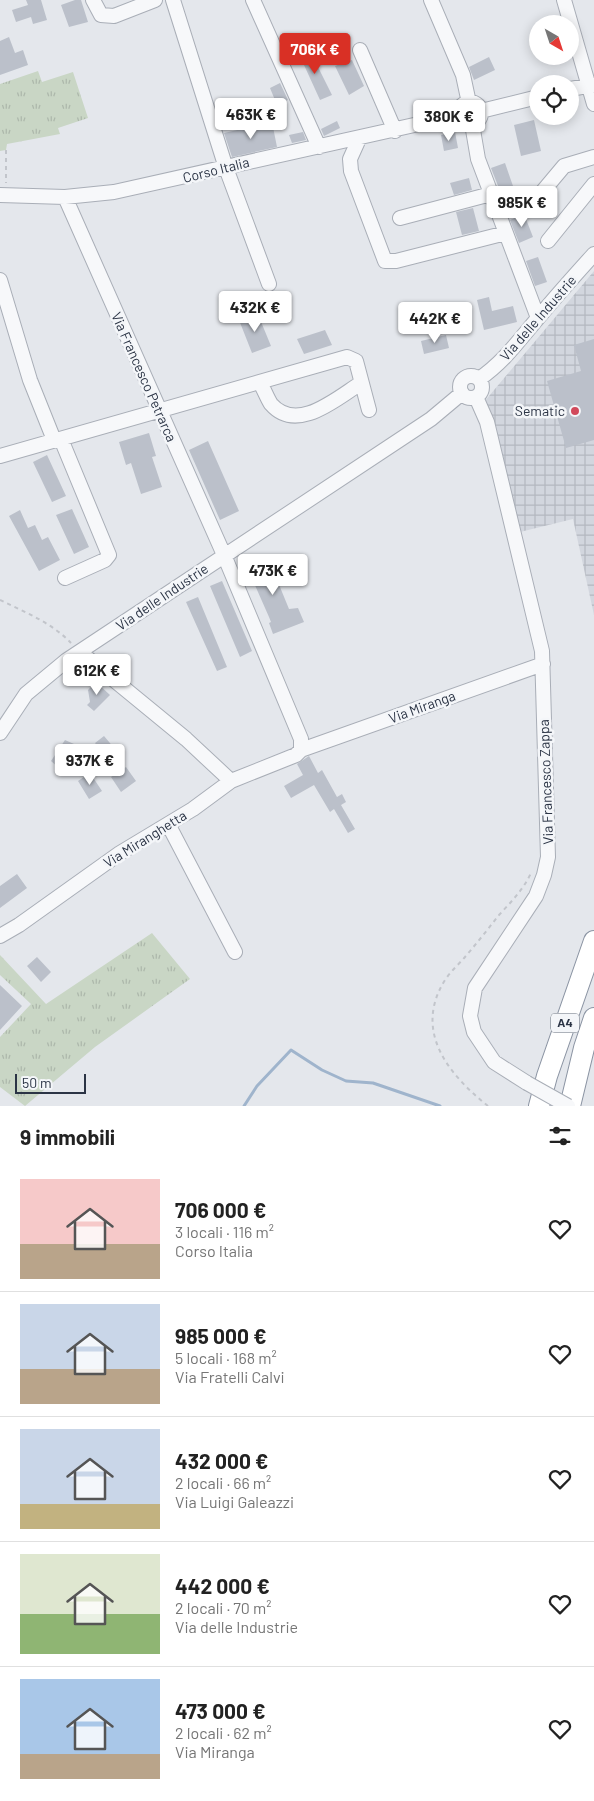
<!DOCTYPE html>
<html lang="it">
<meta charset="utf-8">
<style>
body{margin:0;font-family:Barlow,sans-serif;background:#f2f2f2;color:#222;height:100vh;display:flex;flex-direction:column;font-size:19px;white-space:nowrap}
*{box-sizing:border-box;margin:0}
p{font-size:16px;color:#767676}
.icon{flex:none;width:28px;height:28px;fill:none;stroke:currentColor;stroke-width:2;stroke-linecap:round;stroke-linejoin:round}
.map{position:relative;height:1106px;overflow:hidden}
.panel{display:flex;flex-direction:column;background:#fff;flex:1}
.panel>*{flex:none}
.needle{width:32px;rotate:141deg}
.buttons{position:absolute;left:529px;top:15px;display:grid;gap:10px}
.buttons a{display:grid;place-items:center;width:50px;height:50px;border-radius:50%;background:#fff;box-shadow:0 2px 12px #0003;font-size:25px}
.scale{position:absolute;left:15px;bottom:12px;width:71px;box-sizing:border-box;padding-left:5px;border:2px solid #2b3445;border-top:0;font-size:14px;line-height:18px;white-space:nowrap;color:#2b3445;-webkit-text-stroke:4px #f4f6f9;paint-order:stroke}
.price{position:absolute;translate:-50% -42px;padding:0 11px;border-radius:5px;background:#fff;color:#222;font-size:16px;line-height:32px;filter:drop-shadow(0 1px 2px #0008)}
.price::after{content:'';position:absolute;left:50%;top:30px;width:15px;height:11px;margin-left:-8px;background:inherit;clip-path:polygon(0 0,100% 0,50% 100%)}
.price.active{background:#d93025;color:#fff}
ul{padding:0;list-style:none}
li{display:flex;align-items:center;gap:15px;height:125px;padding:0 20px}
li+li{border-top:1px solid #e0e0e0}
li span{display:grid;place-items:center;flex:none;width:140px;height:100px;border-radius:0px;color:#555}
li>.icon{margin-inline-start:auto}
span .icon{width:60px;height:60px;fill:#fffc;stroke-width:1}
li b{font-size:21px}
h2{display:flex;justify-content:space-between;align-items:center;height:60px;padding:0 20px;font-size:21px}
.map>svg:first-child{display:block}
.industrial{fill:url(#industrial-grid)}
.grass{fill:url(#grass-tufts)}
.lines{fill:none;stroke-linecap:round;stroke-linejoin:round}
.stream{stroke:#9fb4cc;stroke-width:3}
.building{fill:#bbc0ca}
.minor-casing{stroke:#a9aeb7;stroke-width:16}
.highway-casing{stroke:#8b94a3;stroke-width:22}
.path{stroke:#c2c5cb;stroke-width:2;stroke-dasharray:4 4;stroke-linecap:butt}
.minor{stroke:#f7f8fa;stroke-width:14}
.highway{stroke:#fff;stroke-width:20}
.minor-bridge-casing{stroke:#a9aeb7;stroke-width:16;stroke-linecap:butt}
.minor-bridge{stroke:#f7f8fa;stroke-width:14}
.poi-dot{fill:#d1495b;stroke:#f4f6f9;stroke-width:2}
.labels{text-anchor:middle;stroke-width:5;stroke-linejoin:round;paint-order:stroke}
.shield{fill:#f4f6f9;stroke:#676e7b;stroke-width:1}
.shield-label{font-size:12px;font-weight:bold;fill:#2b3445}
.street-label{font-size:14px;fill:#2b3445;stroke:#f4f6f9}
.poi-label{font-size:14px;fill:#2b3445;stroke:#f4f6f9;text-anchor:end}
</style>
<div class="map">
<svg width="594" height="1106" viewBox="0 0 594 1106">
<defs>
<pattern id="industrial-grid" width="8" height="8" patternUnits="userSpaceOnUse" patternTransform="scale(1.25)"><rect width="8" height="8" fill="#d2d6de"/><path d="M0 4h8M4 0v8" fill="none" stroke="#b4b8c0"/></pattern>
<pattern id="grass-tufts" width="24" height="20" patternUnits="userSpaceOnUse" patternTransform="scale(1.25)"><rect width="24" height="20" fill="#c9d6c5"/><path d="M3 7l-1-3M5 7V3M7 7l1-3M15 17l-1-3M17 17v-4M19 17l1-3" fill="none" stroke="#adb8ab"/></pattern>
</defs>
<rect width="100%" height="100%" fill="#e4e7ec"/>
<path class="industrial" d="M 594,271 L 594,615 L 573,519 L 520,532 L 484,402 Z"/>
<path class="grass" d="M 38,71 L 42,82 L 73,72 L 88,118 L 58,128 L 60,134 L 7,144 L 6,150 L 0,151 L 0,84 Z
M 152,933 L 190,979 L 95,1047 L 25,1106 L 0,1087 L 0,1037 L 31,1004 L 0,975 L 0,955 L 46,1004 Z"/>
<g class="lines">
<path class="stream" d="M 244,1106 L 257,1086 L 291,1050 L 322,1070 L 346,1081 L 373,1083 L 440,1106"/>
</g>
<path class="building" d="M 26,0 L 41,0 L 47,20 L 33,24 L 31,17 L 16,22 L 12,10 L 28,5 Z
M 75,0 L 81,0 L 88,22 L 69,27 L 61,5 Z
M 9,37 L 15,53 L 23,50 L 28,65 L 0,75 L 0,41 Z
M 309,49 L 332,95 L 320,100 L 299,54 Z
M 489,57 L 495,70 L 474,80 L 469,67 Z
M 352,60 L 364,86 L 349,95 L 335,66 Z
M 280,83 L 288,100 L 277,105 L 270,88 Z
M 534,120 L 541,151 L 521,156 L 514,125 Z
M 337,121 L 340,128 L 324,136 L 321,129 Z
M 272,122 L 277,147 L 232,157 L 224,133 Z
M 303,132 L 306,140 L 292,143 L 289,135 Z
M 455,132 L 458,148 L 444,151 L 441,135 Z
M 505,163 L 513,186 L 500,191 L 491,168 Z
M 469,178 L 472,190 L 454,195 L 450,183 Z
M 473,208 L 479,231 L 462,235 L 456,212 Z
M 524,214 L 533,237 L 519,243 L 510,220 Z
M 538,257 L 547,282 L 535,286 L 526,261 Z
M 489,297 L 492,311 L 513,306 L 517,322 L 484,330 L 477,300 Z
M 257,312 L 271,346 L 252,353 L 239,320 Z
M 325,330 L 332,345 L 304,354 L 297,339 Z
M 446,335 L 449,348 L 424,354 L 421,341 Z
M 594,339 L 594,440 L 566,448 L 547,381 L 581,371 L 574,345 Z
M 149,433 L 156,456 L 152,457 L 162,487 L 141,494 L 131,463 L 126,465 L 119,442 Z
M 208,441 L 239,511 L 220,520 L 189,450 Z
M 47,455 L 66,496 L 52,502 L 33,462 Z
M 72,509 L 89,547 L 74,554 L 56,515 Z
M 20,510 L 28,528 L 35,525 L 42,540 L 48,537 L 60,560 L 39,571 L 9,516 Z
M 269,556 L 275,569 L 273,570 L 289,609 L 298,608 L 304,622 L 273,634 L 269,623 L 271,622 L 269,617 L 246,565 Z
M 222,581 L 252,651 L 240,657 L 210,586 Z
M 198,597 L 227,667 L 217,671 L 186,602 Z
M 96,682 L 110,695 L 94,711 L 87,705 L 90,702 L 88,690 Z
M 104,736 L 115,749 L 105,756 L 95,743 Z
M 65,740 L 74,744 L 74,747 L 60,769 L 51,761 Z
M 309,756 L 318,773 L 322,770 L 337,797 L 342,794 L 346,802 L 341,805 L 355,829 L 348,833 L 334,809 L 330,812 L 314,785 L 291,798 L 284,786 L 303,775 L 297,764 Z
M 126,767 L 136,781 L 121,792 L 111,777 Z
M 90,773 L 102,791 L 89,799 L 78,781 Z
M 17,874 L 27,888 L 0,908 L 0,886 Z
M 37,957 L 51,972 L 41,982 L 27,966 Z
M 0,985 L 22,1006 L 0,1030 Z"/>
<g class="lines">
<defs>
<path id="minor" d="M 93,0 L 101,15 L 114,16 L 155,0
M 173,0 L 226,168 L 269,284
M 253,0 L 319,147
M 431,0 L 463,75 L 469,103
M 564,0 L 594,104
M 360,50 L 395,131
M 570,89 L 594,85
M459 113a11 11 0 1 1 22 0a11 11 0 1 1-22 0Z
M 481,111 L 538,97
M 472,124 L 478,159 L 538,318
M 359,139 L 350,159 L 351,171 L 385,261 L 396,261 L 506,233
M 0,195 L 65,197 L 114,192 L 459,115
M 538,197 L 564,166 L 594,157
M 400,218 L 491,194
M 548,241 L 594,184
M 0,280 L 30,380 L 54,440
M460 387a11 11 0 1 1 22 0a11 11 0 1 1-22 0Z
M 479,379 C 504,362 519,340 538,318 C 556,296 575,275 594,254
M 260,383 C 264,389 267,398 271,404 C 297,434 337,398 361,383
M 476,397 L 487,422 L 542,651 L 548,857 L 544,875 L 536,896 L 475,988 L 470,1016 L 474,1032 L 494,1062 L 527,1083
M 61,439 L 109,555 L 105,560 L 65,578
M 0,456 L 347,357 L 356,361 L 369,410
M 80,652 L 186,739 L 231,781
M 0,733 L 26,694 L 67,660 L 431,419 L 462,393
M 301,750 L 543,664
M 168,824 L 235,952
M 0,936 L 19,925 L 120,853 L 193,809 L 231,781 L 296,755 L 301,750 L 301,739 L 224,555 L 65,197"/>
<path id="highway" d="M 539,1106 L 547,1076 L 594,941
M 570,1106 L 584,1048 L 594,1018"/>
</defs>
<use href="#minor" class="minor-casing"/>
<use href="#highway" class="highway-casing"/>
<path class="path" d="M 6,150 L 6,183
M 0,600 C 25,612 52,623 71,643
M 488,1106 C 448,1074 413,1031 445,980 C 451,971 459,964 465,957 C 477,943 488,929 499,915 C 511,902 523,890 531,873"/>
<use href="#minor" class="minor"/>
<use href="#highway" class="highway"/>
<defs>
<path id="minor-bridge" d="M 527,1083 L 568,1106"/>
</defs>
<use href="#minor-bridge" class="minor-bridge-casing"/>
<use href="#minor-bridge" class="minor-bridge"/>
</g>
<circle class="poi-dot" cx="575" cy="411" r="5"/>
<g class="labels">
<rect class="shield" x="551" y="1013.5" width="28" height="19" rx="4"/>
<g class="shield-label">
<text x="565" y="1027">A4</text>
</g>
<g class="street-label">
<text transform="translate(216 170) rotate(-14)" y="5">Corso Italia</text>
<text transform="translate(538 318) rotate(-49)" y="5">Via delle Industrie</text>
<text transform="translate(144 377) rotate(66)" y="5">Via Francesco Petrarca</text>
<text transform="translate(162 597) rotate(-34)" y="5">Via delle Industrie</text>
<text transform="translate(422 707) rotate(-20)" y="5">Via Miranga</text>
<text transform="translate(546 782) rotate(-92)" y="5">Via Francesco Zappa</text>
<text transform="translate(145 839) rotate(-32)" y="5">Via Miranghetta</text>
</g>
<g class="poi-label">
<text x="565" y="416">Sematic</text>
</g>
</g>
</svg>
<div class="buttons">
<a><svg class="needle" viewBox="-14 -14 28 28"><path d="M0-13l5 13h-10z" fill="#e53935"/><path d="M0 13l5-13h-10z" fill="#767676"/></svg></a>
<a><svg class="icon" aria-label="locate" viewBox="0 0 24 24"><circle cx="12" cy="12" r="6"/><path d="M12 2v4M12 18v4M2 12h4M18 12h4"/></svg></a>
</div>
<div class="scale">50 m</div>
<b class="price active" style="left:315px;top:75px">706K €</b>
<b class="price" style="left:251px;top:140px">463K €</b>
<b class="price" style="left:449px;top:142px">380K €</b>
<b class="price" style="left:522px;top:228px">985K €</b>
<b class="price" style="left:255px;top:333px">432K €</b>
<b class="price" style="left:435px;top:344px">442K €</b>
<b class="price" style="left:273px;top:596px">473K €</b>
<b class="price" style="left:97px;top:696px">612K €</b>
<b class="price" style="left:90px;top:786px">937K €</b>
</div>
<section class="panel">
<h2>9 immobili<svg class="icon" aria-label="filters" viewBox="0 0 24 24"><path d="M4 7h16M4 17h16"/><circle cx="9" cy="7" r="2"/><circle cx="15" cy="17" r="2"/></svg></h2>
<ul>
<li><span style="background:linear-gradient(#f6c9c9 65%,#b9a48a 0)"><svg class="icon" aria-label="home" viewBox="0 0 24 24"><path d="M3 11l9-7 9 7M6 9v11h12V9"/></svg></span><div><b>706 000 €</b><p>3 locali · 116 m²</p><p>Corso Italia</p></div><svg class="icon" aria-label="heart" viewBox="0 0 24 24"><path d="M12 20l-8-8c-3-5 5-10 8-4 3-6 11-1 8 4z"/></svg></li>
<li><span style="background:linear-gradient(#c9d6e8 65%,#b9a48a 0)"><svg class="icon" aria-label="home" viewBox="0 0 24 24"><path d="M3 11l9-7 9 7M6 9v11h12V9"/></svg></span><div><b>985 000 €</b><p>5 locali · 168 m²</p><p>Via Fratelli Calvi</p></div><svg class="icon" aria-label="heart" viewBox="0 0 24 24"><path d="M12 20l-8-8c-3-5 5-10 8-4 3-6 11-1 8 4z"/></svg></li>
<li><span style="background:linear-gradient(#c9d6e8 75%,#c2b280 0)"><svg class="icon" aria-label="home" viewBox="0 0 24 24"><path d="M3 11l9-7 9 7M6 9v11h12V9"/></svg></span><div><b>432 000 €</b><p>2 locali · 66 m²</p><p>Via Luigi Galeazzi</p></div><svg class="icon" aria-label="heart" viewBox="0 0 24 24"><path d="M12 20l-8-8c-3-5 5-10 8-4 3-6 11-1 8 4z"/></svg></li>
<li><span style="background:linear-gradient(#dfe7d0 60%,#8fb573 0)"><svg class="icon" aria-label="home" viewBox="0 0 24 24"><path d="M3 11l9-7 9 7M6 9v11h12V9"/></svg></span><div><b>442 000 €</b><p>2 locali · 70 m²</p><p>Via delle Industrie</p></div><svg class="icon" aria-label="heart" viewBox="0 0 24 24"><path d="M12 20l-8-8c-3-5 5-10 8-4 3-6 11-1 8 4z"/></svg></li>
<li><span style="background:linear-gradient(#a9c7e8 75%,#b9a48a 0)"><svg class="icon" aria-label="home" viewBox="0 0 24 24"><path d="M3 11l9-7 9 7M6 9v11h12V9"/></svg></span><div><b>473 000 €</b><p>2 locali · 62 m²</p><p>Via Miranga</p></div><svg class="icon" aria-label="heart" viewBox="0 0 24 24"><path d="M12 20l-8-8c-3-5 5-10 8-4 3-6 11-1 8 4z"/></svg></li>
</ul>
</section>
